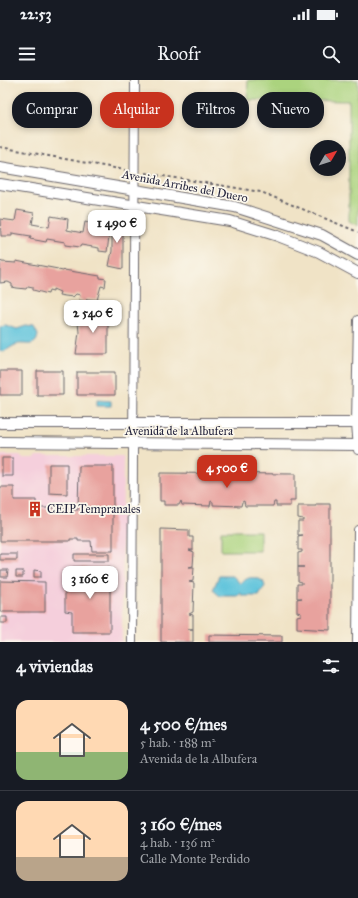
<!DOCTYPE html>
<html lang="es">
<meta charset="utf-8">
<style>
body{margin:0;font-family:"IM FELL Great Primer",serif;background:#242831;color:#f1f3f6;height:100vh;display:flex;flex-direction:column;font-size:15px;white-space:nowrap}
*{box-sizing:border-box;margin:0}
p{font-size:13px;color:#9ea1a6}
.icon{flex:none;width:22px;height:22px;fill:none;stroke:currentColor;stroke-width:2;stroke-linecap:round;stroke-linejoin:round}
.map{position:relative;height:562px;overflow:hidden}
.side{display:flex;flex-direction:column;background:#171b24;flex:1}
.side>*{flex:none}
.banner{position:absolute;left:12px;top:12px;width:334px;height:36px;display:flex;gap:8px}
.needle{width:26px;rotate:51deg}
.fabs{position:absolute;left:310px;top:60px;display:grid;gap:8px}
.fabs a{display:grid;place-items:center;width:36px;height:36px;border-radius:50%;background:#171b24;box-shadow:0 2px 6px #0003;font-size:20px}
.price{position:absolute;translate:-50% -34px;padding:0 9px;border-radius:8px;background:#fff;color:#222;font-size:13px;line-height:26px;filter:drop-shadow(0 1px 2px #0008)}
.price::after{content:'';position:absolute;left:50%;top:24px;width:12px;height:9px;margin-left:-6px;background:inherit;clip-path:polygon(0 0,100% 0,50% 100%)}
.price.selected{background:#c8321e;color:#fff}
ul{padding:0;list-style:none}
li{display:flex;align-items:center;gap:12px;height:100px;padding:0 16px}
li+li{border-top:1px solid #363941}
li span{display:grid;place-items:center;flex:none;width:112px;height:80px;border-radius:12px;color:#555}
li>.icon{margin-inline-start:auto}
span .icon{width:48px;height:48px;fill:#fffc;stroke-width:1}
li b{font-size:17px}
h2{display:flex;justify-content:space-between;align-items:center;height:48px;padding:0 16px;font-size:17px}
.pill{padding:0 14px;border-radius:16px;background:#171b24;box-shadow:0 2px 6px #0003;font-size:14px;line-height:36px}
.pill.selected{background:#c8321e;color:#fff}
.status{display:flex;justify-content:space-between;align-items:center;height:28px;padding:0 20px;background:#171b24;direction:ltr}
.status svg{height:11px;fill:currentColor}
header{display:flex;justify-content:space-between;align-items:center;height:52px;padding:0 16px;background:#171b24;font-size:18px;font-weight:600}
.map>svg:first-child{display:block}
.built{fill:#f5cfdc}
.green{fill:#abd37e;stroke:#667a5c}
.water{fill:#5dc3db;stroke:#40728b}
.building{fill:#e8a29e}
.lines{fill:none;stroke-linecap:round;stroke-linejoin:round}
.pedestrian-casing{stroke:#6a666c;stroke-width:10}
.minor-casing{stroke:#6a666c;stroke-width:12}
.path{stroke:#6a666c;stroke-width:2;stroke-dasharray:3 3;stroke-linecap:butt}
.pedestrian{stroke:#fff;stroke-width:8}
.minor{stroke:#fff;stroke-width:10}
.labels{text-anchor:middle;stroke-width:3.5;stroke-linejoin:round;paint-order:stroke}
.street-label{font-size:12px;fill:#22223b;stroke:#fbf7ec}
.poi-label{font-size:12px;fill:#22223b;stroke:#fbf7ec;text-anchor:start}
</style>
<div class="status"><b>22:53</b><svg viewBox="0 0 49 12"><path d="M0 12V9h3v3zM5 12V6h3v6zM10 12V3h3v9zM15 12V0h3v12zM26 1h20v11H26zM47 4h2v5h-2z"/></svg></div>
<header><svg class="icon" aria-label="menu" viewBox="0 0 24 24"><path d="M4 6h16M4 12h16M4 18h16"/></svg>Roofr<svg class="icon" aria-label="search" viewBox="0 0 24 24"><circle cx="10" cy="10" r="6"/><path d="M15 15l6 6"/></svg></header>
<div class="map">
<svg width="358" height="562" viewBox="0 0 358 562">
<rect width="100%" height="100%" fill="#fbf7ec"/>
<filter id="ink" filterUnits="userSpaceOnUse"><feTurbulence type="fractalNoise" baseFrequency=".025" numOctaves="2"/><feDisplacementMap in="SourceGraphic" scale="8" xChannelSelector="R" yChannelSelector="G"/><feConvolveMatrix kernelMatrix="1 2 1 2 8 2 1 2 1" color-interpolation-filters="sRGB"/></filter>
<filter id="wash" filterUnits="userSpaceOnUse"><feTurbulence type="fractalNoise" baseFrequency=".012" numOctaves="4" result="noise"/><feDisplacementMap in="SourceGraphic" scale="16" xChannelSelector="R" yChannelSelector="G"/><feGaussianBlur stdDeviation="0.9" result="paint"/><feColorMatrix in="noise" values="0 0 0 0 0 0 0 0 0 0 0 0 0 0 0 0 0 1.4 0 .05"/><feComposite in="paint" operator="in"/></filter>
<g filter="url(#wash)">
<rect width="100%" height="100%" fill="#f0e3c6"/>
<path class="built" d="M 0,375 L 20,375 L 23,379 L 35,379 L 36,376 L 123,376 L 122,562 L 0,562 Z"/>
<path class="green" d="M 248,0 L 358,0 L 358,146 L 349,141 L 349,21 L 247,20 Z
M 221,451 L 260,451 L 260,471 L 221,471 Z"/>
<path class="water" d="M 6,245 L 17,249 L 26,246 L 34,247 L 38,255 C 36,270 24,261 15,265 C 9,268 7,271 0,272 L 0,246 Z
M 97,320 L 111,321 L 111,326 L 97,326 Z
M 219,496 L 233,496 L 241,504 C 247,496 254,496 263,501 L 265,506 L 259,516 L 242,516 L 241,513 L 238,516 L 220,516 L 213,510 Z"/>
<g id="blocks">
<path class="building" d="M 17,130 L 34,133 L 32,144 L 49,147 L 51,136 L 68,139 L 67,150 L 83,153 L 85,142 L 103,145 L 101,156 L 109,157 L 107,172 L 99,171 L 99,168 L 81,165 L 80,167 L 65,165 L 65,162 L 47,159 L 46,162 L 30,159 L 31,156 L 12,153 L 12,156 L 1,156 L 0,139 L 15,141 Z
M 112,138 L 123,140 L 123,189 L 109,186 L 112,171 Z
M 0,180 L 2,182 L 16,183 L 16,181 L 58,189 L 58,190 L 63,191 L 64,190 L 100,196 L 100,198 L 106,199 L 105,207 L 101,206 L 97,220 L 87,219 L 86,222 L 79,220 L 80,215 L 76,214 L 73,217 L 65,216 L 59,215 L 60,212 L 53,209 L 53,211 L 49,210 L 48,214 L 33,210 L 33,207 L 28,206 L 26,209 L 17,208 L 12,207 L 12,204 L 8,202 L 0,203 Z
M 77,234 L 108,235 L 108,274 L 76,274 L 79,252 Z
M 0,291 L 22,291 L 22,315 L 0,315 Z
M 37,291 L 63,291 L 63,315 L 37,315 Z
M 77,292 L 115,292 L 115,315 L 77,315 Z
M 2,378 L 13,378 L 13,396 L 2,396 Z
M 49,384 L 67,384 L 67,414 L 49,413 Z
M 79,386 L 113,386 L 113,471 L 92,471 L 91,461 L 78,461 L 78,459 L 70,459 L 70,461 L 0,461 L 0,407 L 14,407 L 14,420 L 36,420 L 36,428 L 70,428 L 70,430 L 78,430 Z
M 160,393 L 295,394 L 295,421 L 290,421 L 290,426 L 276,426 L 276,422 L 274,422 L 273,426 L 245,426 L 244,421 L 242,422 L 241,426 L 213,425 L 213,422 L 211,421 L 210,426 L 182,425 L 181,421 L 179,425 L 164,425 L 164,421 L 160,421 Z
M 316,424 L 330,424 L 330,550 L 297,548 L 297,536 L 301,535 L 301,533 L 297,532 L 297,519 L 302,518 L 297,518 L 297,504 L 302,504 L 302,502 L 298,501 L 298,487 L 304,487 L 298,487 L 298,473 L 302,472 L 302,470 L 298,470 L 298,456 L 303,455 L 298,455 L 298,441 L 303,441 L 303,439 L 298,438 L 298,426 L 316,426 Z
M 161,449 L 189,450 L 189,457 L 193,457 L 193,470 L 189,470 L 194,472 L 193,486 L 189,487 L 194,487 L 193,501 L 189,502 L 194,503 L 193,532 L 189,534 L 193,535 L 193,549 L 188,549 L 193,549 L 193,562 L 161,562 Z
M 0,474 L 17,474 L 17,480 L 0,480 Z
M 74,474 L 109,474 L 109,481 L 74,481 Z
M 73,487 L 110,488 L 110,552 L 72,552 L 72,532 L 65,531 L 65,509 L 73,509 Z
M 1,490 L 8,490 L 7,497 L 1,497 Z
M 34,490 L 41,491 L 41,497 L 34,497 Z
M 16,491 L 23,491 L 23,497 L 16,497 Z
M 0,501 L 45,502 L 45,532 L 0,532 Z
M 1,537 L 7,537 L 7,543 L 1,543 Z
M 209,555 L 282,556 L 282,562 L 209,562 Z"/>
</g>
</g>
<g filter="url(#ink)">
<use href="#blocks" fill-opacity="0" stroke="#6a666c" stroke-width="1"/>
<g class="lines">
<defs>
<path id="pedestrian" d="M 358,240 L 356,343 L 358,370
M 132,562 L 135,0
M 357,562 L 358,450"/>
<path id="minor" d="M 0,87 L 235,127 L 322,155 L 358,175
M 0,104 L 230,141 L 278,156 L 319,172 L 358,193
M 0,343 L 358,343
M 0,362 L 358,365"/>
</defs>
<use href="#pedestrian" class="pedestrian-casing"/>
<use href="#minor" class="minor-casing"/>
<path class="path" d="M 0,67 L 125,90
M 145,93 L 261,112 L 358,152"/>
<use href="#pedestrian" class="pedestrian"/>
<use href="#minor" class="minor"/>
</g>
</g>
<defs>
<symbol id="building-bare" viewBox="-9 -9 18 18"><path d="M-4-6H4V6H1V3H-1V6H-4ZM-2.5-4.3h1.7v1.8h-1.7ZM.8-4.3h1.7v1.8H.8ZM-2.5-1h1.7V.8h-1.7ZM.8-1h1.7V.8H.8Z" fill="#c8321e" stroke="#fbf7ec" stroke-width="2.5" paint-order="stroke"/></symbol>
</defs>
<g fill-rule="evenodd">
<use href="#building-bare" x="24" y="418" width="22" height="22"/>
</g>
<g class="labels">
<g class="street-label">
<text transform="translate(185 106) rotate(11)" y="4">Avenida Arribes del Duero</text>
<text x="179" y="355">Avenida de la Albufera</text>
</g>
<g class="poi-label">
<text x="47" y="433">CEIP Tempranales</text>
</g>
</g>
</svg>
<div class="fabs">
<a><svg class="needle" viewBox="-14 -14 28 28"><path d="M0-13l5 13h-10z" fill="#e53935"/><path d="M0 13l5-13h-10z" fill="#9ea1a6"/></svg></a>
</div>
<b class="price" style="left:117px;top:164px">1 490 €</b>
<b class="price" style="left:93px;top:254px">2 540 €</b>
<b class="price selected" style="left:227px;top:409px">4 500 €</b>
<b class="price" style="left:90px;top:520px">3 160 €</b>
<div class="banner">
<a class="pill">Comprar</a>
<a class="pill selected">Alquilar</a>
<a class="pill">Filtros</a>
<a class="pill">Nuevo</a>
</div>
</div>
<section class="side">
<h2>4 viviendas<svg class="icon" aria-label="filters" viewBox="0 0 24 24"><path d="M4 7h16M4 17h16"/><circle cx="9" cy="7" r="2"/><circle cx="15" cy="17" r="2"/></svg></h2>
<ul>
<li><span style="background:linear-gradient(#ffd9b3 65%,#8fb573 0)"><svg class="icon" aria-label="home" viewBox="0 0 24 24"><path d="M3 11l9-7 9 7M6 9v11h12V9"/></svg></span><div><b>4 500 €/mes</b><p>5 hab. · 188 m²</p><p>Avenida de la Albufera</p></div></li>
<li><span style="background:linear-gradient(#ffd9b3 70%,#b9a48a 0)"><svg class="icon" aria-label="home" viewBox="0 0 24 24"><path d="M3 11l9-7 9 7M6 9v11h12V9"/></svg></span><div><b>3 160 €/mes</b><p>4 hab. · 136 m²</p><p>Calle Monte Perdido</p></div></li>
</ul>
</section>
